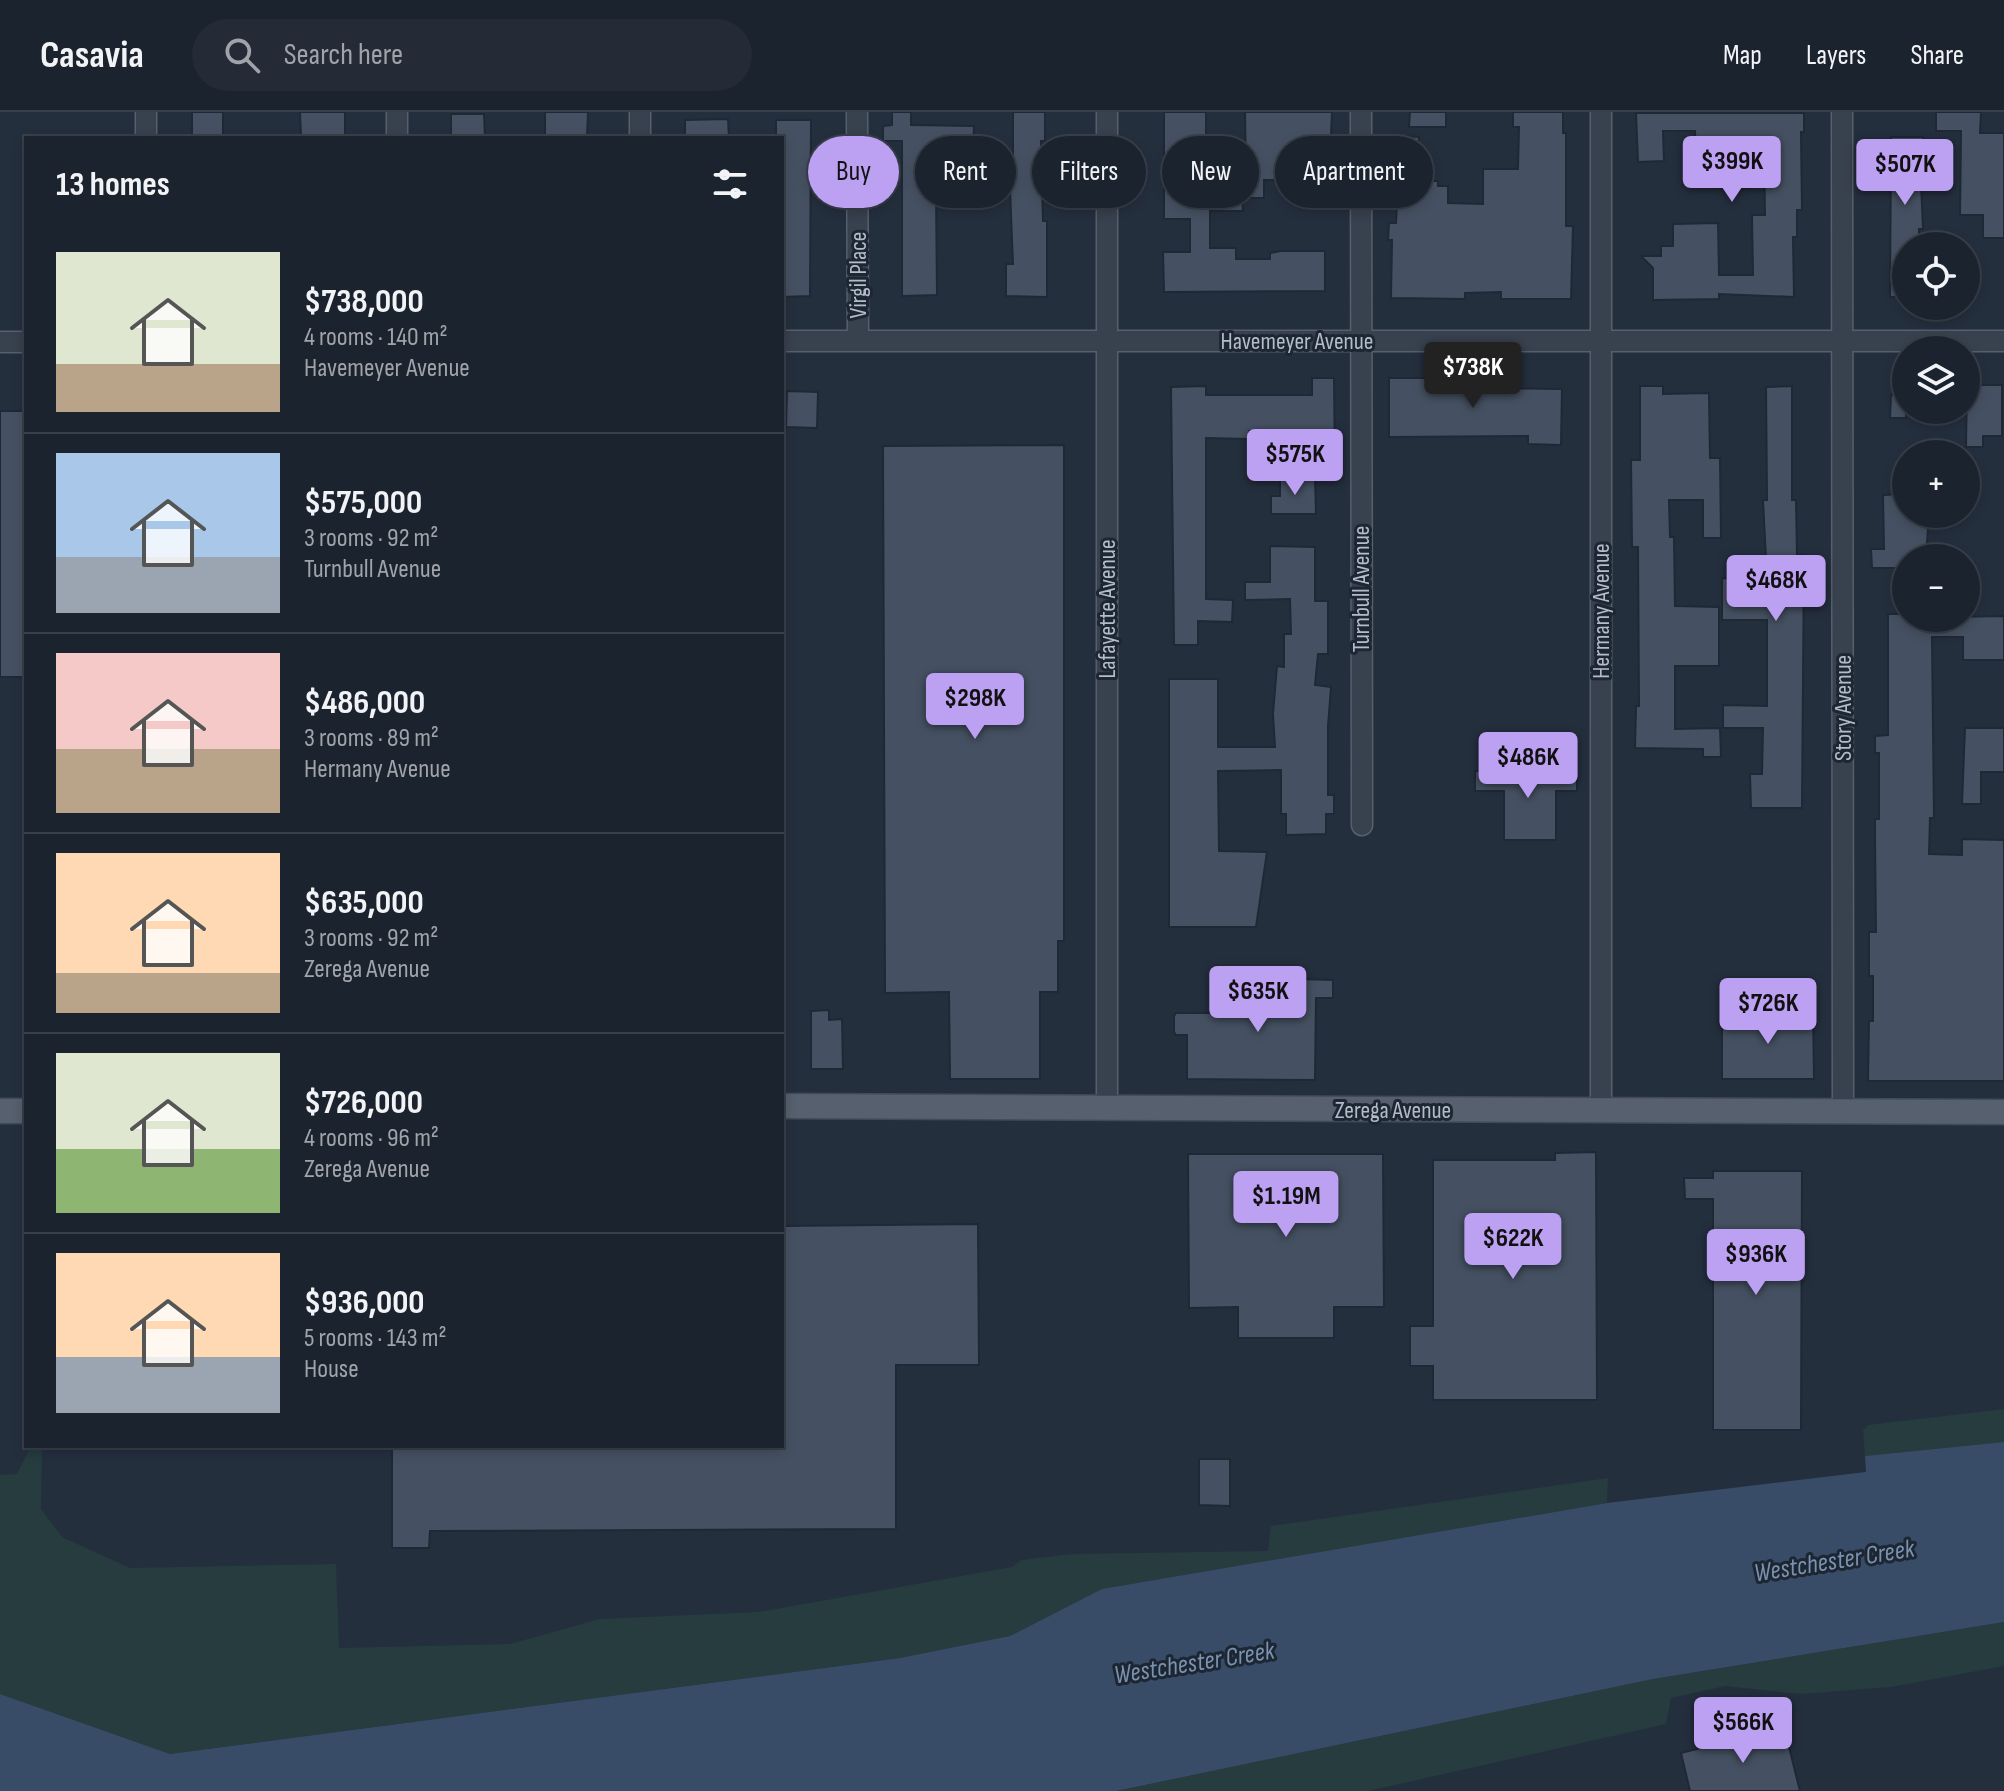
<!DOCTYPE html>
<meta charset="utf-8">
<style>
body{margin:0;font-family:"Sofia Sans Condensed",sans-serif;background:#242b36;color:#f1f3f6;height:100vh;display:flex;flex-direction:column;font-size:30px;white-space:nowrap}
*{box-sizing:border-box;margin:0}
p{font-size:26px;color:#a0a4aa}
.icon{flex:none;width:44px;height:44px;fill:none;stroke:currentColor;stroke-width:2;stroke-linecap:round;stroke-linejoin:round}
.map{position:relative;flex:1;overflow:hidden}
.details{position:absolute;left:24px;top:24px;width:760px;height:1312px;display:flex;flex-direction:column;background:#1b232e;border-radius:0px;box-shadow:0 4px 12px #0003,0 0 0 2px #39404a}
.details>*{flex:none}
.guide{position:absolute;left:808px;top:24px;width:760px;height:72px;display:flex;gap:16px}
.buttons{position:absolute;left:1892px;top:120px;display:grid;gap:16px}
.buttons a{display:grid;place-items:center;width:88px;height:88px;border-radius:50%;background:#1b232e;box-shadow:0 4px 12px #0003,0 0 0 2px #39404a;font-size:40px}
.price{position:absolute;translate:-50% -68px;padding:0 18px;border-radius:8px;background:#bca0f2;color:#111;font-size:26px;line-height:52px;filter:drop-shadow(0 2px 4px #0008)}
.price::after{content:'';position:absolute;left:50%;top:48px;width:24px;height:18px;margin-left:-12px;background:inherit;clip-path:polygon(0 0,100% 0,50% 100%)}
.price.current{background:#222;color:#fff}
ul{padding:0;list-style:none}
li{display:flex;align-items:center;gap:24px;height:200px;padding:0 32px}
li+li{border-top:2px solid #39404a}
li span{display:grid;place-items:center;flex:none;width:224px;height:160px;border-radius:0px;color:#555}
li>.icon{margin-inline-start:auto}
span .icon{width:96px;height:96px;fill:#fffc;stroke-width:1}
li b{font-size:34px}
h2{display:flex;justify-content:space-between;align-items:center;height:96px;padding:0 32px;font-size:34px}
.tag{padding:0 28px;border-radius:36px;background:#1b232e;box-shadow:0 4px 12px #0003,0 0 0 2px #39404a;font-size:28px;line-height:72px}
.tag.current{background:#bca0f2;color:#111}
header{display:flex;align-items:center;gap:48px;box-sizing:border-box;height:112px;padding:0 40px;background:#1b232e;border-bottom:2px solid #39404a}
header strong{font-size:38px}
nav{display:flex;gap:44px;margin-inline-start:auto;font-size:28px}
.search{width:560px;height:72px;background:#242b36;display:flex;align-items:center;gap:20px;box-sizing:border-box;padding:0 28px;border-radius:44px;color:#a0a4aa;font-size:30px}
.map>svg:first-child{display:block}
.green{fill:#263c3f}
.water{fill:#394c67}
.building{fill:#455162;stroke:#1f2835;stroke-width:2}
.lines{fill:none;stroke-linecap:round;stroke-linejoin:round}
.minor-casing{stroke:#565f6c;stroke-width:23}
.major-casing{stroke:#414a57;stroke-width:27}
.minor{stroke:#38414e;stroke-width:20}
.major{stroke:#56606e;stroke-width:24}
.labels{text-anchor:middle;stroke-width:6;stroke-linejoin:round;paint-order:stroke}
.street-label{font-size:24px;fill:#b4bcc9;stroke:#1d2633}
.water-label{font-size:26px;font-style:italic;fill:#7c92b1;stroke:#1d2633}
</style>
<header>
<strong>Casavia</strong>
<div class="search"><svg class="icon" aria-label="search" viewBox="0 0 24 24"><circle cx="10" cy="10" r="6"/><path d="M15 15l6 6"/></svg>Search here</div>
<nav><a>Map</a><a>Layers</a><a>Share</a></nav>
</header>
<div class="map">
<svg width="2004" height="1679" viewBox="0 0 2004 1679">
<rect width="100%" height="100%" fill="#242f3e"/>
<path class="green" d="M 2004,1297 L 2004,1330 L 1865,1344 L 1863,1318 L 1868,1313 Z
M 31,1334 L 42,1334 L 41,1397 L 62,1425 L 130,1456 L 336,1452 L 339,1536 L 510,1532 L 600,1507 L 759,1500 L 1012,1455 L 1021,1448 L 1072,1442 L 1268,1439 L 1271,1414 L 1608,1366 L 1607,1391 L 1103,1477 L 1010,1524 L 900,1546 L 170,1642 L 0,1582 L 0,1363 L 17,1362 Z
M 2004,1510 L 2004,1554 L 1891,1575 L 1800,1582 L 1725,1574 L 1671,1586 L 1666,1612 L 1368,1679 L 1116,1679 L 1653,1567 Z"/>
<path class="water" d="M 2004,1330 L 2004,1510 L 1653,1567 L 1116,1679 L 0,1679 L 0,1582 L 170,1642 L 900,1546 L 1010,1524 L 1102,1477 L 1607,1391 L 1866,1360 L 1865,1344 Z"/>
<path class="building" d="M 192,0 L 223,0 L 223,26 L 192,26 Z
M 300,0 L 345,0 L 345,23 L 301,24 Z
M 545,0 L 588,0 L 587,26 L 545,26 Z
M 892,0 L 911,0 L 911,13 L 974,14 L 973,36 L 944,36 L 944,78 L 936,78 L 937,183 L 902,184 L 902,29 L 883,29 L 883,14 L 892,13 Z
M 1013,0 L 1045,0 L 1045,29 L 1041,29 L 1043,109 L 1047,109 L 1047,185 L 1006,184 L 1006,152 L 1013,152 L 1009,53 L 1013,53 Z
M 1164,0 L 1206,0 L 1206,67 L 1246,66 L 1245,0 L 1332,0 L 1329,68 L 1264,68 L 1264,86 L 1242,86 L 1243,99 L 1210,99 L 1210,136 L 1236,136 L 1236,147 L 1270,147 L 1270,141 L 1281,139 L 1325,139 L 1325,179 L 1164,180 L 1163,140 L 1190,140 L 1190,107 L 1164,107 Z
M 1410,0 L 1446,0 L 1446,15 L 1409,15 Z
M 1513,0 L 1563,0 L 1563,21 L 1566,21 L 1566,114 L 1573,114 L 1571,187 L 1501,187 L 1501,180 L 1465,181 L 1465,187 L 1391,186 L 1392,128 L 1388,128 L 1389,111 L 1396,111 L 1400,24 L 1419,25 L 1417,69 L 1438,69 L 1438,74 L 1448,74 L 1448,91 L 1483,92 L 1483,57 L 1518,57 L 1519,15 L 1513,15 Z
M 1936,0 L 1981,0 L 1980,21 L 2004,21 L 2004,126 L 1983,126 L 1983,103 L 1960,103 L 1961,19 L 1936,19 Z
M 1636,1 L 1804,1 L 1804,20 L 1801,20 L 1802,98 L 1797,98 L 1797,125 L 1793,125 L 1794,185 L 1719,182 L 1719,187 L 1653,188 L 1653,156 L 1641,144 L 1661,144 L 1661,134 L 1673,134 L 1673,112 L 1718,111 L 1719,163 L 1753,163 L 1752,103 L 1765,103 L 1764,47 L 1696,49 L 1695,19 L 1663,19 L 1664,49 L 1638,50 Z
M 451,2 L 484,2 L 485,26 L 451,26 Z
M 728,7 L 729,26 L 685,26 L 685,8 Z
M 776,8 L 811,8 L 810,184 L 782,185 L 782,26 L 776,26 Z
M 1891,25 L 1923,25 L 1923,48 L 1920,48 L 1923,117 L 1919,117 L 1919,134 L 1906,134 L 1906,185 L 1890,185 Z
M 1312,266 L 1334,266 L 1335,357 L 1315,357 L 1314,326 L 1311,326 L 1311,318 L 1249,319 L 1249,327 L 1206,326 L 1206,487 L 1233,488 L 1232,510 L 1198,509 L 1198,533 L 1174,533 L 1171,275 L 1206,274 L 1206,283 L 1312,283 Z
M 1389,266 L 1481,266 L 1481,276 L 1562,277 L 1561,333 L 1528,332 L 1528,324 L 1389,325 Z
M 1967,273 L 2002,273 L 2002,324 L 1983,324 L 1983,335 L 1966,335 Z
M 1640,274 L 1663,274 L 1663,282 L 1709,281 L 1710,346 L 1720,346 L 1721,426 L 1703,426 L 1703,388 L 1669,388 L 1670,425 L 1674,425 L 1675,494 L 1719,495 L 1719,554 L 1675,554 L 1675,617 L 1720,616 L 1721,645 L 1703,645 L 1703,637 L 1635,636 L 1636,594 L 1639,594 L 1638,435 L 1632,435 L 1631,348 L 1640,348 Z
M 1792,274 L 1792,388 L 1796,388 L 1797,443 L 1804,443 L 1802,696 L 1751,696 L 1750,662 L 1762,662 L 1763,616 L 1723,616 L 1723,593 L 1767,594 L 1767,508 L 1722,508 L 1722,466 L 1767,467 L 1763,388 L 1767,388 L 1766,275 Z
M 787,279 L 818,280 L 817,316 L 786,315 Z
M 1891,283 L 1906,283 L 1906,306 L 1890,306 Z
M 0,299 L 26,299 L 26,565 L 0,565 Z
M 1064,333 L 1064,829 L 1058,829 L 1058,880 L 1040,880 L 1040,967 L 950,967 L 949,880 L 885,881 L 883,334 Z
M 1280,365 L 1315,365 L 1316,402 L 1271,402 L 1271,384 L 1280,384 Z
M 1906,382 L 1906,402 L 1929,402 L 1926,446 L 1906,446 L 1906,456 L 1872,456 L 1871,437 L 1884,437 L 1883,383 Z
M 1270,434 L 1315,435 L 1315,489 L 1328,489 L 1328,542 L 1318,542 L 1315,573 L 1331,575 L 1328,614 L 1328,683 L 1334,683 L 1334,702 L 1326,702 L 1326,722 L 1286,723 L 1286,702 L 1281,702 L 1281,658 L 1218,659 L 1219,739 L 1267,740 L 1256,815 L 1169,815 L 1169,567 L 1218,567 L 1218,635 L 1275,635 L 1273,602 L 1277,554 L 1284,555 L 1284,522 L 1291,522 L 1290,487 L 1245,488 L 1245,470 L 1270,470 Z
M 1888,502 L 1906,502 L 1906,506 L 2004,504 L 2004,548 L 1963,548 L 1963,525 L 1932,525 L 1934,706 L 1930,706 L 1929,742 L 1962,743 L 1962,727 L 2004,728 L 2004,969 L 1868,969 L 1869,909 L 1873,909 L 1873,864 L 1869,864 L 1869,820 L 1876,820 L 1875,724 L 1875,707 L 1879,707 L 1879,641 L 1875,641 L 1875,624 L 1888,623 Z
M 1965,616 L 2004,616 L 2004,660 L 1981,660 L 1981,692 L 1962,692 Z
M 1577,658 L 1577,679 L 1556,679 L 1556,728 L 1504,728 L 1504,679 L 1475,679 L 1475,659 Z
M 1256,866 L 1333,868 L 1333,886 L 1316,886 L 1315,968 L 1187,967 L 1187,923 L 1176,923 L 1174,920 L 1174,904 L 1176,901 L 1249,901 Z
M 829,898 L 829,908 L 842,907 L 843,957 L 811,957 L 811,899 Z
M 1813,900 L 1814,967 L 1722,967 L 1722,901 Z
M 1596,1040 L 1597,1288 L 1433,1288 L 1433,1254 L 1410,1254 L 1410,1214 L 1433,1214 L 1433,1048 L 1555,1048 L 1555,1041 Z
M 1188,1042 L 1383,1042 L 1384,1195 L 1334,1195 L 1334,1226 L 1238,1226 L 1238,1195 L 1189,1196 Z
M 1713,1059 L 1802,1059 L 1801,1318 L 1713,1318 L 1713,1087 L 1685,1087 L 1684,1066 L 1713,1066 Z
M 978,1112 L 979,1253 L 896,1253 L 896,1417 L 430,1419 L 429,1436 L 392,1436 L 392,1334 L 782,1334 L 782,1114 Z
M 1199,1347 L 1230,1347 L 1230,1394 L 1199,1393 Z
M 1784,1615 L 1800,1679 L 1690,1679 L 1681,1641 Z"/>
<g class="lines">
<defs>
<path id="minor" d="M 146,0 L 146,26
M 397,0 L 397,26
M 857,0 L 858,229
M 1361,0 L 1362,713
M 1601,0 L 1601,998
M 1842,0 L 1843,1000
M 640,26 L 640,0
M 782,229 L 2004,229
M 0,230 L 26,230
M 1107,994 L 1107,0"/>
<path id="major" d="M 782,994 L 2004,1000
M 0,999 L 26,999"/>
</defs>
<use href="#minor" class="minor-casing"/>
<use href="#major" class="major-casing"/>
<use href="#minor" class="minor"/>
<use href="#major" class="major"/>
</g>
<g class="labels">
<g class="street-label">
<text transform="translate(858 163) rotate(-90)" y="8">Virgil Place</text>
<text x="1297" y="237">Havemeyer Avenue</text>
<text transform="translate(1361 477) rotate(-90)" y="8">Turnbull Avenue</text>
<text transform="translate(1107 497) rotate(-90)" y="8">Lafayette Avenue</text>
<text transform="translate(1601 499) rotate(-90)" y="8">Hermany Avenue</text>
<text transform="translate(1843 596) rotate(-90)" y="8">Story Avenue</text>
<text x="1393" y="1006">Zerega Avenue</text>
</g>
<g class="water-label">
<text transform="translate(1834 1448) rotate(-9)" y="9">Westchester Creek</text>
<text transform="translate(1194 1550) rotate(-9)" y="9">Westchester Creek</text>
</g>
</g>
</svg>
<div class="buttons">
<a><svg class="icon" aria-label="locate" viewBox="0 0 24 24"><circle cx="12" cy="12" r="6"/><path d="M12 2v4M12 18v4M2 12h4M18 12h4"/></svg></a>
<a><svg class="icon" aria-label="layers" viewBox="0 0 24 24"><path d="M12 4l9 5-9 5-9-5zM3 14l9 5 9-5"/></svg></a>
<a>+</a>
<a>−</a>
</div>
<b class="price" style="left:1732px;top:92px">$399K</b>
<b class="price" style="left:1905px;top:95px">$507K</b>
<b class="price current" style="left:1473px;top:298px">$738K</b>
<b class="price" style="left:1295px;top:385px">$575K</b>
<b class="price" style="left:1776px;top:511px">$468K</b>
<b class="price" style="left:975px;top:629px">$298K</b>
<b class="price" style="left:1528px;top:688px">$486K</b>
<b class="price" style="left:1258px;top:922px">$635K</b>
<b class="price" style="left:1768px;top:934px">$726K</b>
<b class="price" style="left:1286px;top:1127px">$1.19M</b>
<b class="price" style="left:1513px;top:1169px">$622K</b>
<b class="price" style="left:1756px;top:1185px">$936K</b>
<b class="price" style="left:1743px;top:1653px">$566K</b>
<div class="guide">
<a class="tag current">Buy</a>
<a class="tag">Rent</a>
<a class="tag">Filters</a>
<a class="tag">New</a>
<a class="tag">Apartment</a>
</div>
<section class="details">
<h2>13 homes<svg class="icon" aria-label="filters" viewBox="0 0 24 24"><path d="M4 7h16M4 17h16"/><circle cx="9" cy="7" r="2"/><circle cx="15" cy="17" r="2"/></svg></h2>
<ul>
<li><span style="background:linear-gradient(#dfe7d0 70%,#b9a48a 0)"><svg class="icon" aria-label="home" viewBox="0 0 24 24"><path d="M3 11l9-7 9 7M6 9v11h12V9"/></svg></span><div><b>$738,000</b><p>4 rooms · 140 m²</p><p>Havemeyer Avenue</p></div></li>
<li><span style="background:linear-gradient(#a9c7e8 65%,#9aa5b1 0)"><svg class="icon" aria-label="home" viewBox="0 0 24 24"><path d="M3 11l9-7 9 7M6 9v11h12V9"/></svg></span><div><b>$575,000</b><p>3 rooms · 92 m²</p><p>Turnbull Avenue</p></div></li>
<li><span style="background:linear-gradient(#f6c9c9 60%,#b9a48a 0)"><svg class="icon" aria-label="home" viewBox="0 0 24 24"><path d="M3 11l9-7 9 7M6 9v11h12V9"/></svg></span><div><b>$486,000</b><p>3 rooms · 89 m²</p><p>Hermany Avenue</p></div></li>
<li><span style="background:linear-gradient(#ffd9b3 75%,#b9a48a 0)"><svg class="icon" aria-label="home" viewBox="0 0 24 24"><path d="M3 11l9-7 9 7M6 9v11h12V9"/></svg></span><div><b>$635,000</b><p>3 rooms · 92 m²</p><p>Zerega Avenue</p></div></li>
<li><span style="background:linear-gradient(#dfe7d0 60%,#8fb573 0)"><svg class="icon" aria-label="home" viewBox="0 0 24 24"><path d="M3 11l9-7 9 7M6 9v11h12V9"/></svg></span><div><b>$726,000</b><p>4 rooms · 96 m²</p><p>Zerega Avenue</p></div></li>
<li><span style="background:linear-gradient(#ffd9b3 65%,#9aa5b1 0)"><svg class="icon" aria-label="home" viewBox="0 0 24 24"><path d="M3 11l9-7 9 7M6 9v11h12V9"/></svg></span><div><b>$936,000</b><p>5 rooms · 143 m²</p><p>House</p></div></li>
</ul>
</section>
</div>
